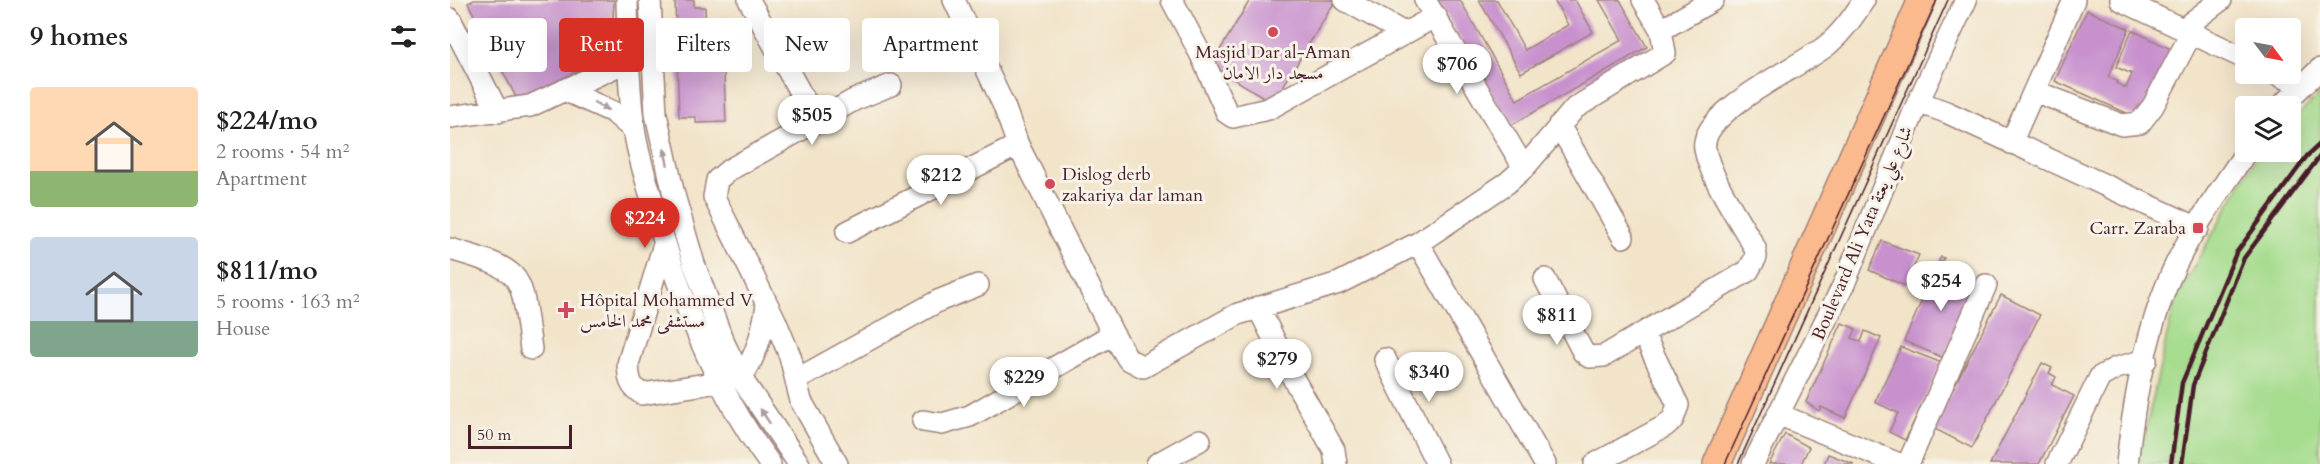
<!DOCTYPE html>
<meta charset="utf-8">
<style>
body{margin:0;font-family:Cardo,Amiri,serif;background:#f6f6f6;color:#222;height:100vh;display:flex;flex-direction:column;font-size:22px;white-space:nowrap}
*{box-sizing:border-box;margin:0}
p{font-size:20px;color:#767676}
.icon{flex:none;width:33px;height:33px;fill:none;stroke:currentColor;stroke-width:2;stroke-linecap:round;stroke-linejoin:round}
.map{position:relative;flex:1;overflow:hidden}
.panel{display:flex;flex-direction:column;background:#fff;width:450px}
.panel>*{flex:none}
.guide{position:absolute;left:18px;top:18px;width:570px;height:54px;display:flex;gap:12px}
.needle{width:39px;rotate:122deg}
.tools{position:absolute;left:1785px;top:18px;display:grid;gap:12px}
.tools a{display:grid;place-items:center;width:66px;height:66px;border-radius:6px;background:#fff;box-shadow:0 6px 24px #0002;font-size:30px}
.scale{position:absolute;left:18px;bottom:15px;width:104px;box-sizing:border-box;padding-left:6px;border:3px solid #4a1f2b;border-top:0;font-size:16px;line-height:21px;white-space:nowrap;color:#4a1f2b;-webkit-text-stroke:4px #f7f3e8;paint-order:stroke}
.price{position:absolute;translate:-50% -51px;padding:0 14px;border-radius:21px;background:#fff;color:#222;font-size:20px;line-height:39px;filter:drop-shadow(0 2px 3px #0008)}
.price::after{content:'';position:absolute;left:50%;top:36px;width:18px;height:14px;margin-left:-9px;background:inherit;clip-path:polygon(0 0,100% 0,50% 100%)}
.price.active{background:#d93025;color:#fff}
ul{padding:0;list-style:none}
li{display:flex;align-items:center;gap:18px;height:150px;padding:0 30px}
li span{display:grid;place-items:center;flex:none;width:168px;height:120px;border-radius:6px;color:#555}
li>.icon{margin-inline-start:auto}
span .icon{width:72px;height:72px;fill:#fffc;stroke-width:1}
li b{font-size:26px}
h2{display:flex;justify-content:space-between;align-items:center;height:72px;padding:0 30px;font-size:26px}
.chip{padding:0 21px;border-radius:6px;background:#fff;box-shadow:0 6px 24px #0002;font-size:21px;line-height:54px}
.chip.active{background:#d93025;color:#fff}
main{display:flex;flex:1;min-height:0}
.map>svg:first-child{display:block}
.green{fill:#a5dc8d;stroke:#787e5c;stroke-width:1.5}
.building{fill:#c891ce}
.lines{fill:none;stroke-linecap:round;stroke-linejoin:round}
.minor-casing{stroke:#9e827a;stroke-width:24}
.major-casing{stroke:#9e827a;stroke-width:30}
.minor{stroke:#fff;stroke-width:21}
.major{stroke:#fbba8d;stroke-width:27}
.tram{stroke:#4a1f2b;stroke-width:1.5}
.rail{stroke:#4a1f2b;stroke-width:4.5}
.oneway{fill:#ae9aa0}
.poi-dot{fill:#d1495b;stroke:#f7f3e8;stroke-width:2}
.labels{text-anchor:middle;stroke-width:6;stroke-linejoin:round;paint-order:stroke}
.poi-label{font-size:18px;fill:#4a1f2b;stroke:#f7f3e8;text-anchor:start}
.street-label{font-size:18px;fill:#4a1f2b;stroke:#f7f3e8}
</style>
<main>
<section class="panel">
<h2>9 homes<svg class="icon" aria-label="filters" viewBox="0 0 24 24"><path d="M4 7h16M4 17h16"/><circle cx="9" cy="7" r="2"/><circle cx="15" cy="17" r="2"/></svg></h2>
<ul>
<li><span style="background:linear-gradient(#ffd9b3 70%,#8fb573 0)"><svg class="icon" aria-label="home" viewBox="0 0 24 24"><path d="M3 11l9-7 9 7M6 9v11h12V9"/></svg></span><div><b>$224/mo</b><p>2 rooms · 54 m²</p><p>Apartment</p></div></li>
<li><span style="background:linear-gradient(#c9d6e8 70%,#7fa58c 0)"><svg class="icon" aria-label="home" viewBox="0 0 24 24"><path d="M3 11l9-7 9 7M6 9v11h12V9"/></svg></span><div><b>$811/mo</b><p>5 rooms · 163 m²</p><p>House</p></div></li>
</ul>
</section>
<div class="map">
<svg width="1870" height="464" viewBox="0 0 1870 464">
<rect width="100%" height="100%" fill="#f7f3e8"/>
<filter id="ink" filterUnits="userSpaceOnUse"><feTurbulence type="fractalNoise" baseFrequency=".0167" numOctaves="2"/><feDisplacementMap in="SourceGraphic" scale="12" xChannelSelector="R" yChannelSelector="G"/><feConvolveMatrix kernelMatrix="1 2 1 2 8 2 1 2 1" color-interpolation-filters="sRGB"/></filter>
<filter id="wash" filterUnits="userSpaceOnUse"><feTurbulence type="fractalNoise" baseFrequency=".008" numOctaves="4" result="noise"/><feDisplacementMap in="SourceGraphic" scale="24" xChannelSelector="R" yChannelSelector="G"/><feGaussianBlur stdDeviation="1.35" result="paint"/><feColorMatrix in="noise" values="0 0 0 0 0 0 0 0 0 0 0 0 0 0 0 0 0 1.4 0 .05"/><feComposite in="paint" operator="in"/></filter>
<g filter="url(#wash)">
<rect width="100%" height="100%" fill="#f2e4c9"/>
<path class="green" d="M 1870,94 L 1870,464 L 1688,464 L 1725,300 L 1809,152 L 1840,152 L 1841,122 Z"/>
<g id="blocks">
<path class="building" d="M 24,0 L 164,0 L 161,54 L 68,101 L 18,3 Z
M 225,0 L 244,0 L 244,7 L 255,7 L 256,44 L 266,43 L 267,60 L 271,60 L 271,73 L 274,73 L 276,122 L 246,123 L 246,117 L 229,117 Z
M 800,0 L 886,0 L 823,103 L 761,65 Z
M 988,0 L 1010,0 L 1067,100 L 1172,40 L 1149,0 L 1170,0 L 1197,47 L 1060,126 Z
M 1029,0 L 1047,0 L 1075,50 L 1118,25 L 1104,0 L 1125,0 L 1143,32 L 1071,73 Z
M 1637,10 L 1679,29 L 1658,77 L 1667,81 L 1666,83 L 1676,88 L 1682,74 L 1666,67 L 1682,30 L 1721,49 L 1690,119 L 1605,81 Z
M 1432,241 L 1469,255 L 1455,286 L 1419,270 Z
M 1491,257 L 1494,258 L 1491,265 L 1504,270 L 1499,281 L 1508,285 L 1513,274 L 1528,281 L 1494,358 L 1454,341 Z
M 1551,295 L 1590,315 L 1522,448 L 1483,428 Z
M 1392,323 L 1406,329 L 1402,338 L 1411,342 L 1415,331 L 1431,338 L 1395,418 L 1371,407 L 1369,411 L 1356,402 Z
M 1451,347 L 1492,363 L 1455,440 L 1439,432 L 1448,413 L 1425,402 Z
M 1592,363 L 1602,368 L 1599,373 L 1606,377 L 1602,385 L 1624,396 L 1589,464 L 1540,464 Z
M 1335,434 L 1359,447 L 1351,464 L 1319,464 Z
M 1378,454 L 1404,464 L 1374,464 Z"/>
</g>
</g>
<g filter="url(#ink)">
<use href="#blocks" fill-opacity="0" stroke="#9e827a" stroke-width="1.5"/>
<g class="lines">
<defs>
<path id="minor" d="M 177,0 C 178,43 178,85 184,128 C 187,153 196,179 203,203 C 229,296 263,386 320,464
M 200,0 L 206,114 L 224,195 L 244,264 L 272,339 L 291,378 L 349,464
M 299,0 L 366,121
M 504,0 L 554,106 L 568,145 L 663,334 L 678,359 L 693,367 L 788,314 L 889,283 L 968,243 L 1057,183 L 1074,168 L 1125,108 L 1215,53 L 1211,30 L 1193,0
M 722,0 L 751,55 L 777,113 L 783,117 L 818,109 L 986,16
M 895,0 L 954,33
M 975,0 L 1074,168
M 1671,0 L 1796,59
M 0,19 L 48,112
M 1734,28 L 1771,0
M 1211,30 L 1263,0
M 1826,74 L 1852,86
M 114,90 L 163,112 L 184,130
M 1584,91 L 1672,125 L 1690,123 L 1703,106 L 1742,32
M 1468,102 L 1496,112 L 1748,228
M 1831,106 L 1870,69
M 0,117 L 80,106 L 189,56
M 1109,125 L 1173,237
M 1561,143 L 1624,0
M 397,232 L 568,145
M 968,243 L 1095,464
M 214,244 L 178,364 C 179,378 179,386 192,394 L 269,382
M 0,249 C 78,272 70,272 81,349
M 1095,279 L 1133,352 L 1139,357 L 1154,356 L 1298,271 L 1306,257 L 1305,248 C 1290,221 1260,178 1255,149 C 1248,112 1350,67 1376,46 C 1391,34 1404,16 1414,0
M 808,307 L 843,378 L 884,450 L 886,464
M 935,359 L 987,464
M 291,378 C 307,355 312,333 317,306
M 346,380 L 488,301 L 528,285
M 1330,415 L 1449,464
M 473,421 L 492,424 L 520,416 L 663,334
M 387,464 L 351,401 L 340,356 L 325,320 L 264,197 L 267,180 L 279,170 L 404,100 L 441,85
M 707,464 L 750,440
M 1145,464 L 1215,426 L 1223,419 L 1228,405 L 1194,335
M 1303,464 L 1394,284 L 1468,102 L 1516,0
M 1458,464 L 1536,285
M 1607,464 L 1650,377 L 1666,368 L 1696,360
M 1677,464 C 1684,398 1697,324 1726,264 C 1745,225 1772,188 1796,152"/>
<path id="major" d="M 1267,464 L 1472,0"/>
</defs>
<use href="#minor" class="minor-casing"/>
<use href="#major" class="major-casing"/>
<use href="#minor" class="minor"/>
<use href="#major" class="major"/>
<path class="tram" d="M 1275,464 L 1487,0
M 1288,464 L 1498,0"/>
<path class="rail" d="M 1721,464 L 1732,383 L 1786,253 L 1857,156 L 1870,144
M 1732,464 L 1743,385 L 1794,258 L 1870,156"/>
</g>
<defs><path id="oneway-solid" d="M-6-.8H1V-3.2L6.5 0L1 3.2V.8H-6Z" transform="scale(1.5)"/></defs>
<g class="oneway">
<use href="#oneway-solid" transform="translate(151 106) rotate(29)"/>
<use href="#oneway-solid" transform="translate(216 157) rotate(-102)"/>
<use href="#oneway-solid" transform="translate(315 416) rotate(-123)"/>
</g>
</g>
<g class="poi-dot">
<circle cx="823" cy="32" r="6"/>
<circle cx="600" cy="184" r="6"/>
<rect x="1742" y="222" width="12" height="12" rx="3"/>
<path d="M113 301h6v6h6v6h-6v6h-6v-6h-6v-6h6z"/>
</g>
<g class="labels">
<g class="poi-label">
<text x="823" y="58" text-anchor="middle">Masjid Dar al-Aman<tspan x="823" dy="21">مسجد دار الامان</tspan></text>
<text x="612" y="180">Dislog derb<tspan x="612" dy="21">zakariya dar laman</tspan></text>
<text x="1736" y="234" text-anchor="end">Carr. Zaraba</text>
<text x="130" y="306">Hôpital Mohammed V<tspan x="130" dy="21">مستشفى محمد الخامس</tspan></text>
</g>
<g class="street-label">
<text transform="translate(1412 233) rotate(-67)" y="6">Boulevard Ali Yata شارع علي يعتة</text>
</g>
</g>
</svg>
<div class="tools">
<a><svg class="needle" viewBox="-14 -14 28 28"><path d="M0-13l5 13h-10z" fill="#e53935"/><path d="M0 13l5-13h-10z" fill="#767676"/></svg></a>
<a><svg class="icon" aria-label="layers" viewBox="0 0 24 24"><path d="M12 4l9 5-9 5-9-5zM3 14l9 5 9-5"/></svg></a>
</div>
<div class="scale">50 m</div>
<b class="price" style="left:1007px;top:95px">$706</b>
<b class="price" style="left:362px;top:146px">$505</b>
<b class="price" style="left:491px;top:206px">$212</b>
<b class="price active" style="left:195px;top:249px">$224</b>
<b class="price" style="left:1491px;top:312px">$254</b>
<b class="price" style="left:1107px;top:346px">$811</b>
<b class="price" style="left:827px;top:390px">$279</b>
<b class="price" style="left:979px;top:403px">$340</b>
<b class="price" style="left:574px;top:408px">$229</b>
<div class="guide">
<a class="chip">Buy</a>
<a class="chip active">Rent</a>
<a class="chip">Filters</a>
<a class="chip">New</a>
<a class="chip">Apartment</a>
</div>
</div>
</main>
